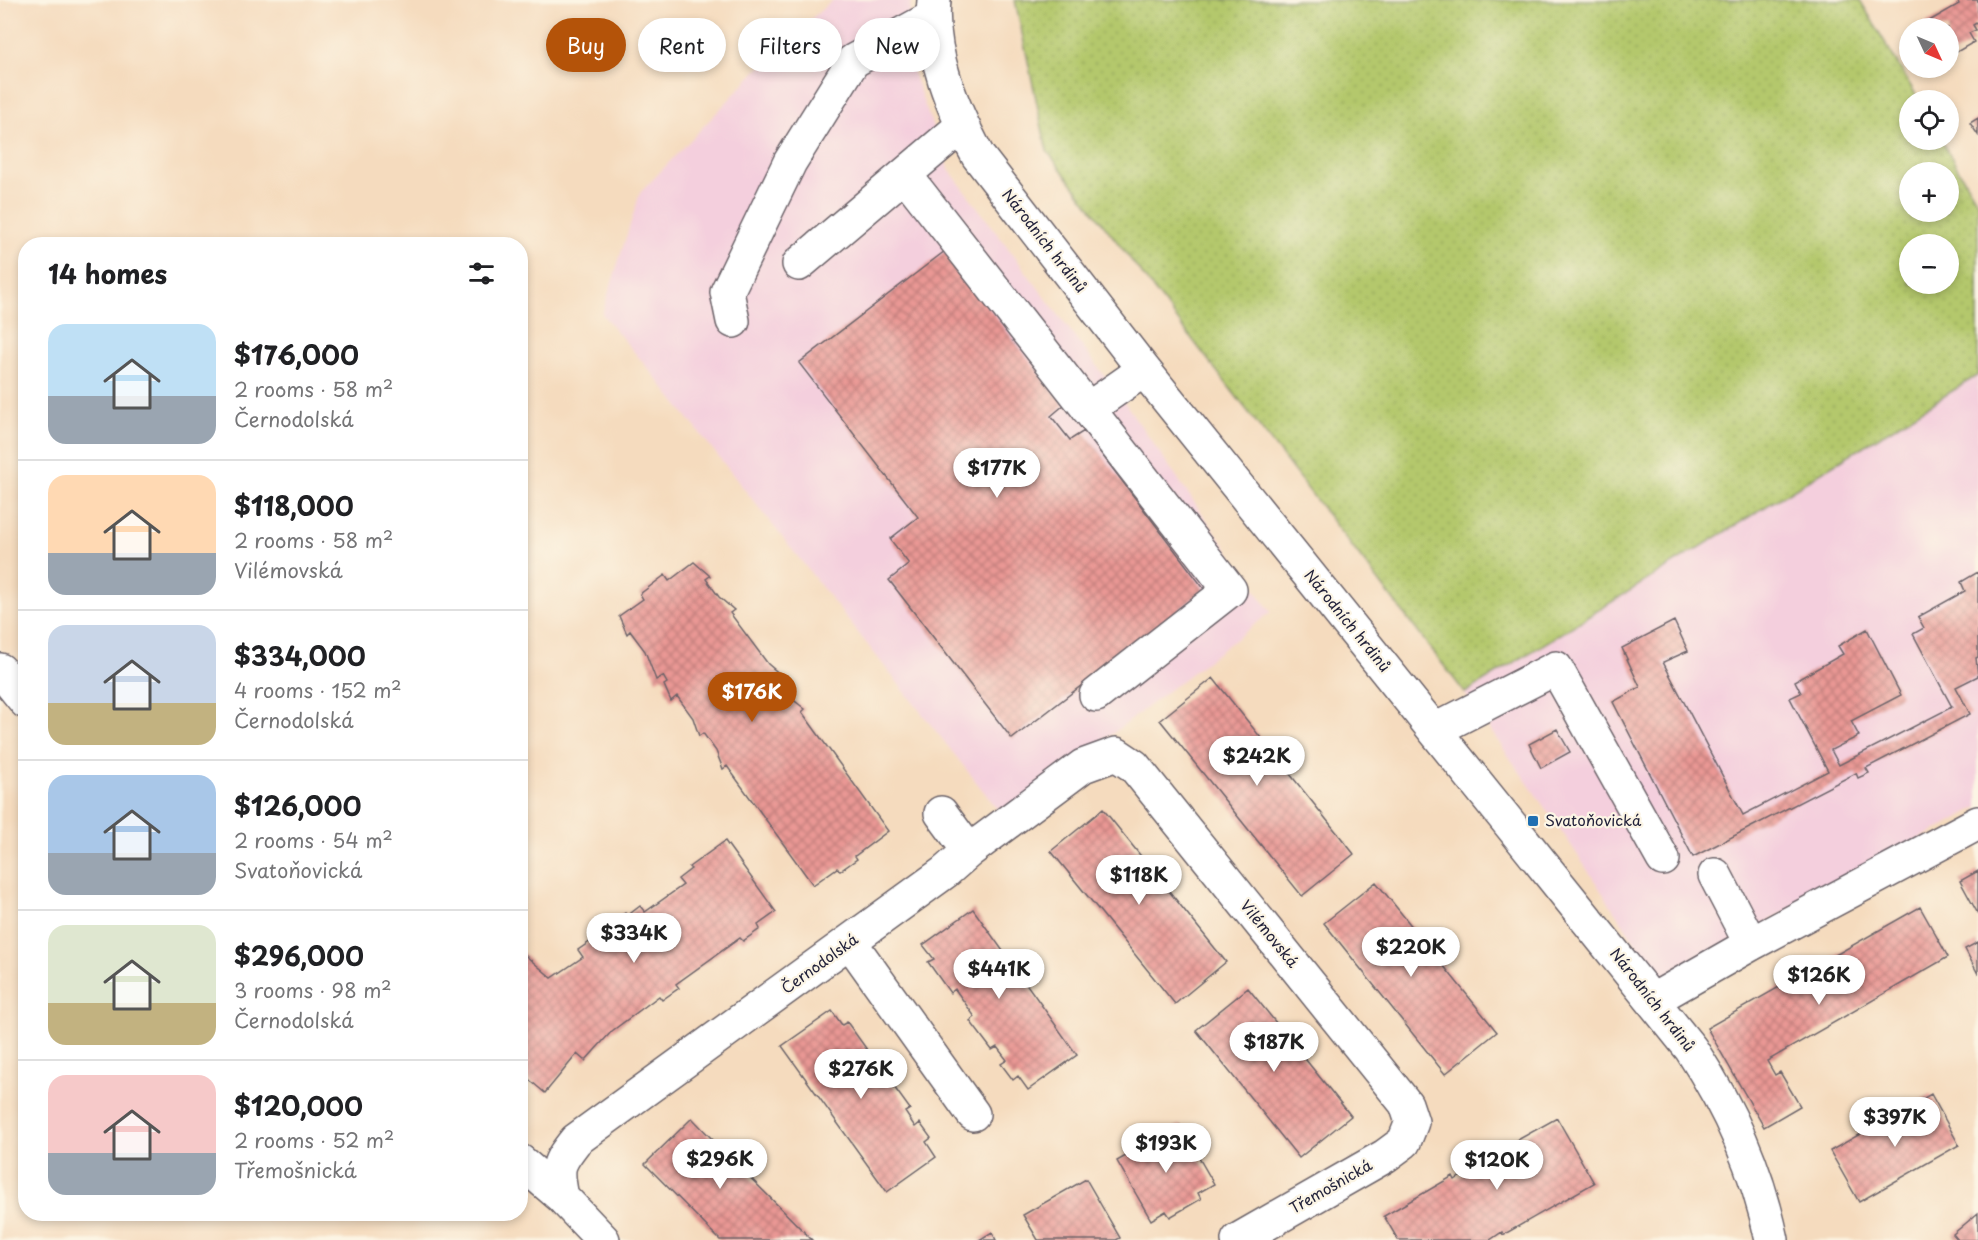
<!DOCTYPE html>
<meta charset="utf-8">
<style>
body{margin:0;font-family:"Playpen Sans",sans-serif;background:#f6f6f6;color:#202124;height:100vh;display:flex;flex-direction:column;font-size:22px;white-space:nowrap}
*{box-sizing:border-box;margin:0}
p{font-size:20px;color:#757577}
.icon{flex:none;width:33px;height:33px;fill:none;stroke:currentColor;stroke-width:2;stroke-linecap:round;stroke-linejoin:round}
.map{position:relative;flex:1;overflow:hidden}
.side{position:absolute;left:18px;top:237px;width:510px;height:984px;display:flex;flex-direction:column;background:#fff;border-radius:24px;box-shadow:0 3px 9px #0003}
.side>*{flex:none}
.guide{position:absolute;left:546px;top:18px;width:570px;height:54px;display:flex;gap:12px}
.needle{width:39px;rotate:134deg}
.tools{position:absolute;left:1899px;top:18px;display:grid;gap:12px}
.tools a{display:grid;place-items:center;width:60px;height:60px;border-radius:50%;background:#fff;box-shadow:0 3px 9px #0003;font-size:30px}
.price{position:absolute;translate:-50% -51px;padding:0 14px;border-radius:21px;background:#fff;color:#222;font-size:20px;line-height:39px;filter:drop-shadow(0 2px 3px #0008)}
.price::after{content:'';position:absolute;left:50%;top:36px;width:18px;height:14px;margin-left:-9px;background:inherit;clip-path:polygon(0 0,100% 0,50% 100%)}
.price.on{background:#b45309;color:#fff}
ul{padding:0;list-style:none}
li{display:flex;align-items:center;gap:18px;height:150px;padding:0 30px}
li+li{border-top:2px solid #e0e0e0}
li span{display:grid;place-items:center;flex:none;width:168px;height:120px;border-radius:18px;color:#555}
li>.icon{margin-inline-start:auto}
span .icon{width:72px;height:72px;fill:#fffc;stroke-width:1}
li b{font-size:26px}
h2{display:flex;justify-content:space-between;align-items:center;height:72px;padding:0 30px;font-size:26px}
.chip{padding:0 21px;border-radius:27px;background:#fff;box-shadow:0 3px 9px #0003;font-size:21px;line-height:54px}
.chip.on{background:#b45309;color:#fff}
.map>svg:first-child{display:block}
.built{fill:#f4cfdd}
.grass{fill:url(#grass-dots);stroke:#6b7554;stroke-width:1.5;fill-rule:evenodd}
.building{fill:url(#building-cross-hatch)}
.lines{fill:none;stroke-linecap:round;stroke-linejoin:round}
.minor-casing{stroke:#6c6369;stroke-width:36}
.minor{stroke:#fff;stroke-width:33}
.poi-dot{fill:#1f6fb2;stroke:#fcf5e5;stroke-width:2}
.labels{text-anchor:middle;stroke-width:4.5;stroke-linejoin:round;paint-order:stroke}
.street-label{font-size:15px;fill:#22223b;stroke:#fcf5e5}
.poi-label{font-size:15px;fill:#22223b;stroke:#fcf5e5;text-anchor:start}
</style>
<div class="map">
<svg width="1978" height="1240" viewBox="0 0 1978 1240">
<defs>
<pattern id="grass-dots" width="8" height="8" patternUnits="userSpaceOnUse" patternTransform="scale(1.5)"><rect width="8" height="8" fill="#b4c86c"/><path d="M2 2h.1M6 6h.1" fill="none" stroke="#9aac5e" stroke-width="1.8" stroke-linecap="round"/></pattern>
<pattern id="building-cross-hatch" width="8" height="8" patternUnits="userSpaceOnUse" patternTransform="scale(1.5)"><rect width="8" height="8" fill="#ea9894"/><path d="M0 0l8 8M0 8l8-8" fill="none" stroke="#bd7c7a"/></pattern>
</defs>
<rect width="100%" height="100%" fill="#fcf5e5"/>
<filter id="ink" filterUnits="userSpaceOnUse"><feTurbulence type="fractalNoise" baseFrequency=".0167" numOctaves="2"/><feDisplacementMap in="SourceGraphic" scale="12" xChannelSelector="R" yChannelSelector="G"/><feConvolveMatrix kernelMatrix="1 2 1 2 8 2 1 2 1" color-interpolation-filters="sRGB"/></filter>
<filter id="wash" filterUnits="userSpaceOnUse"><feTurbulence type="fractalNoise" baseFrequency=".008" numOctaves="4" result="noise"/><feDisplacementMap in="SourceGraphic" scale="24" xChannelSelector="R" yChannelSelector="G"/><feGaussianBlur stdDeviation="1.35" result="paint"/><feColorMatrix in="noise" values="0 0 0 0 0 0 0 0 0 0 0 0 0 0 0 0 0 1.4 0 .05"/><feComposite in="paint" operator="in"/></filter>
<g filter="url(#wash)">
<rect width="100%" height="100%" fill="#f5dbbe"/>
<path class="built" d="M 833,0 L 911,0 L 906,54 L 948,168 L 1127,406 L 1271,612 L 1004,817 L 657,379 L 602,314 L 640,193 L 783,43 Z
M 1978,375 L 1978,807 L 1660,980 L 1569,842 L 1465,694 Z"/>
<path class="grass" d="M 1015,0 L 1860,0 L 1919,100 L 1910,100 L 1910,140 L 1941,140 L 1978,203 L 1978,375 L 1465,693 L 1047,151 ZM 1910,172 L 1948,172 L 1948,212 L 1910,212 ZM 1910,244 L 1948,244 L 1948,284 L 1910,284 Z"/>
<g id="blocks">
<path class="building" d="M 1957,0 L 1978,0 L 1978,22 L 1973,25 L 1976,30 L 1969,33 L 1974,42 L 1948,57 L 1948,28 L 1917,28 L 1959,4 Z
M 1978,118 L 1978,135 L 1970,123 Z
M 945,251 L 1064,405 L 1051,416 L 1070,440 L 1084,431 L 1205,590 L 1012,739 L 889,580 L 909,564 L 890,539 L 918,517 L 799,363 Z
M 694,562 L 710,576 L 706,579 L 719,597 L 734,610 L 730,613 L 768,664 L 782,676 L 778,679 L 791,698 L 805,709 L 802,712 L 888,831 L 855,856 L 857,859 L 840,871 L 837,868 L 813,885 L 727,766 L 723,769 L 716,751 L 703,733 L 699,736 L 693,718 L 677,696 L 671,701 L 664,685 L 667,683 L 663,676 L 656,680 L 645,651 L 630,631 L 627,634 L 619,616 L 643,599 L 640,594 L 665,575 L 669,581 Z
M 1978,572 L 1978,657 L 1976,658 L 1978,676 L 1956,687 L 1970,714 L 1866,768 L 1869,773 L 1858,778 L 1856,773 L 1693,857 L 1613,702 L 1640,687 L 1622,648 L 1674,621 L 1688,651 L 1663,662 L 1743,815 L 1828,771 L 1790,698 L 1801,693 L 1795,681 L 1843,654 L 1838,646 L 1867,629 L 1901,695 L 1851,721 L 1859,736 L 1831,750 L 1839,765 L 1952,707 L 1913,634 L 1924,628 L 1918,617 L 1965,591 L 1961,582 Z
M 1213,678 L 1354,854 L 1302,896 L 1160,720 Z
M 1557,729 L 1570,752 L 1541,768 L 1529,744 Z
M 1103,809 L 1226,962 L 1175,1004 L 1051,851 Z
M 725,841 L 776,912 L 758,925 L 760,929 L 743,941 L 740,938 L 676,984 L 679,988 L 662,1000 L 659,996 L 612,1031 L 585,1061 L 577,1054 L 545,1093 L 526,1077 L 523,1080 L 520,1076 L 520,951 L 552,978 L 583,957 L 578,950 L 591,941 L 590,938 L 625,913 L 627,916 L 640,906 L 645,912 L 683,885 L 678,879 L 691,869 L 689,867 Z
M 1978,871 L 1978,914 L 1960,881 Z
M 1376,882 L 1497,1032 L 1445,1074 L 1324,923 Z
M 1920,907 L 1948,957 L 1767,1061 L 1775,1075 L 1780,1072 L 1800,1106 L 1764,1127 L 1707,1028 Z
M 973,909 L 1077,1055 L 1028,1090 L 1018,1076 L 1013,1080 L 1001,1064 L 1007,1060 L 997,1047 L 992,1050 L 970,1021 L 975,1017 L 955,989 L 950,993 L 928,962 L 934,959 L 923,945 Z
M 1978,942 L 1978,974 L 1965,949 Z
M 1248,988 L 1351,1116 L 1299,1158 L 1196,1030 Z
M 832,1011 L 842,1025 L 847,1022 L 868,1051 L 863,1055 L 873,1069 L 884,1083 L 889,1080 L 910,1109 L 905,1112 L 915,1127 L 920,1123 L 931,1138 L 926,1142 L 936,1157 L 887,1192 L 782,1046 Z
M 1931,1094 L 1959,1145 L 1859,1202 L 1830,1151 Z
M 692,1118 L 714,1141 L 812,1240 L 720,1240 L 645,1164 Z
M 1557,1118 L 1594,1183 L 1503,1235 L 1502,1232 L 1490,1240 L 1398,1240 L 1384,1216 L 1453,1176 L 1455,1180 L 1467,1172 L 1466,1169 Z
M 1180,1125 L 1214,1184 L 1198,1193 L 1201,1199 L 1170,1217 L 1166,1211 L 1151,1220 L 1117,1161 Z
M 1086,1179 L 1120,1238 L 1116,1240 L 1038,1240 L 1023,1215 Z
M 1978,1213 L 1978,1240 L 1958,1240 L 1953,1234 Z
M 992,1232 L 996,1240 L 979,1240 Z"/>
</g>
</g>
<g filter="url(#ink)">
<use href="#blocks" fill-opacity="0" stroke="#6c6369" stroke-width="1.5"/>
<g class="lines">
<defs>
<path id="minor" d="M 934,0 C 929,54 953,109 978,156 L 1144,370 L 1691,1049 C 1730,1109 1757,1169 1772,1240
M 905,175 L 1230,590 L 1096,695
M 799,264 L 962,126
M 733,321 L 727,292 L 790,162 L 853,61 L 933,17
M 1088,409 L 1144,370
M 0,670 L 26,702
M 1435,730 L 1556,668 L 1663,859
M 941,813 L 969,851
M 1715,875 L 1751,944
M 850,942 L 973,1114
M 1653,1000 L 1751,944 L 1978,823
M 520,1161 L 562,1197 L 603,1240
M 562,1197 C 556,1167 557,1164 576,1140 L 945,872 L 969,851 L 1083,766 L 1116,754 L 1134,766 L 1406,1104 L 1412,1122 L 1404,1142 L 1385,1156 L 1238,1240"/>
</defs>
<use href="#minor" class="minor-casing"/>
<use href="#minor" class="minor"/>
</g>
</g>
<rect class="poi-dot" x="1527" y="815" width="12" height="12" rx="3"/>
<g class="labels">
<g class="street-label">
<text transform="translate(1044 241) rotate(52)" y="5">Národních hrdinů</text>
<text transform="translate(1347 621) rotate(51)" y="5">Národních hrdinů</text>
<text transform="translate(1269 934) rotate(51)" y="5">Vilémovská</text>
<text transform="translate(820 964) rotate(-36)" y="5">Černodolská</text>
<text transform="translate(1652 1000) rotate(52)" y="5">Národních hrdinů</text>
<text transform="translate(1331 1187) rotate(-30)" y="5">Třemošnická</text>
</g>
<g class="poi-label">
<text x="1545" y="826">Svatoňovická</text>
</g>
</g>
</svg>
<div class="tools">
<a><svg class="needle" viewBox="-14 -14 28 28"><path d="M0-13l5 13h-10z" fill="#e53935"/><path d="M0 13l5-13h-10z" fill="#757577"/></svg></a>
<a><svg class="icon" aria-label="locate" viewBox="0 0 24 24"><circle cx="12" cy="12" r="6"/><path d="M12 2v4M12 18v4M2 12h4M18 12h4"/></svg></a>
<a>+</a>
<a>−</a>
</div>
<b class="price" style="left:997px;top:499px">$177K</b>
<b class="price on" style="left:752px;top:723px">$176K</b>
<b class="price" style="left:1257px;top:787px">$242K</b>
<b class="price" style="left:1139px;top:906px">$118K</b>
<b class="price" style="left:634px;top:964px">$334K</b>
<b class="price" style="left:1411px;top:978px">$220K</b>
<b class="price" style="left:999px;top:1000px">$441K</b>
<b class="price" style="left:1819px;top:1006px">$126K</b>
<b class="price" style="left:1274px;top:1073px">$187K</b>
<b class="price" style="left:861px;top:1100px">$276K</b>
<b class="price" style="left:1895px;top:1148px">$397K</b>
<b class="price" style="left:1166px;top:1174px">$193K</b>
<b class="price" style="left:720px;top:1190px">$296K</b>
<b class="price" style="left:1497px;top:1191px">$120K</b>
<div class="guide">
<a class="chip on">Buy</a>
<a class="chip">Rent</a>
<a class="chip">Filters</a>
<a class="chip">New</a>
</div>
<section class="side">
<h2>14 homes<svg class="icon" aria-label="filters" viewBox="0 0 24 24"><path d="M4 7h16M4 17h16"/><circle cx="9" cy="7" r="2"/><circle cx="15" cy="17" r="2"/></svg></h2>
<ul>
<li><span style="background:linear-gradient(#bfe0f5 60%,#9aa5b1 0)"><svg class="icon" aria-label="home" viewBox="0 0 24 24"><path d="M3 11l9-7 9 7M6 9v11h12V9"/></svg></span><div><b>$176,000</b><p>2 rooms · 58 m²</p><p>Černodolská</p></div></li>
<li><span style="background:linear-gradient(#ffd9b3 65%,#9aa5b1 0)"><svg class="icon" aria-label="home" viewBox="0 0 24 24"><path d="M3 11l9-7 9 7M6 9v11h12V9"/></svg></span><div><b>$118,000</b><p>2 rooms · 58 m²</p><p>Vilémovská</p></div></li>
<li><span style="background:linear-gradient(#c9d6e8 65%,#c2b280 0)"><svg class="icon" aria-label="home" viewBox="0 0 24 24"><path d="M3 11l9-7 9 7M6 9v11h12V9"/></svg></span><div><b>$334,000</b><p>4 rooms · 152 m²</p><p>Černodolská</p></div></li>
<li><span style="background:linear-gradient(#a9c7e8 65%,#9aa5b1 0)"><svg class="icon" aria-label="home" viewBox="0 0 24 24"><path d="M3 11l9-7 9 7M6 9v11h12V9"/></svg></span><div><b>$126,000</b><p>2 rooms · 54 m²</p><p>Svatoňovická</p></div></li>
<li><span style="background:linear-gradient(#dfe7d0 65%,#c2b280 0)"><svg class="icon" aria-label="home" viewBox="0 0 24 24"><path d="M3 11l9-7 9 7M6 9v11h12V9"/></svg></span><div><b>$296,000</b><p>3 rooms · 98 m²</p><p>Černodolská</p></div></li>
<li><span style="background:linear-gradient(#f6c9c9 65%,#9aa5b1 0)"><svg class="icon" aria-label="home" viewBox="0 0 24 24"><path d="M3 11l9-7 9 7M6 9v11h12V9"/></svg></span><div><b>$120,000</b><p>2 rooms · 52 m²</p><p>Třemošnická</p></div></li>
</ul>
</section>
</div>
